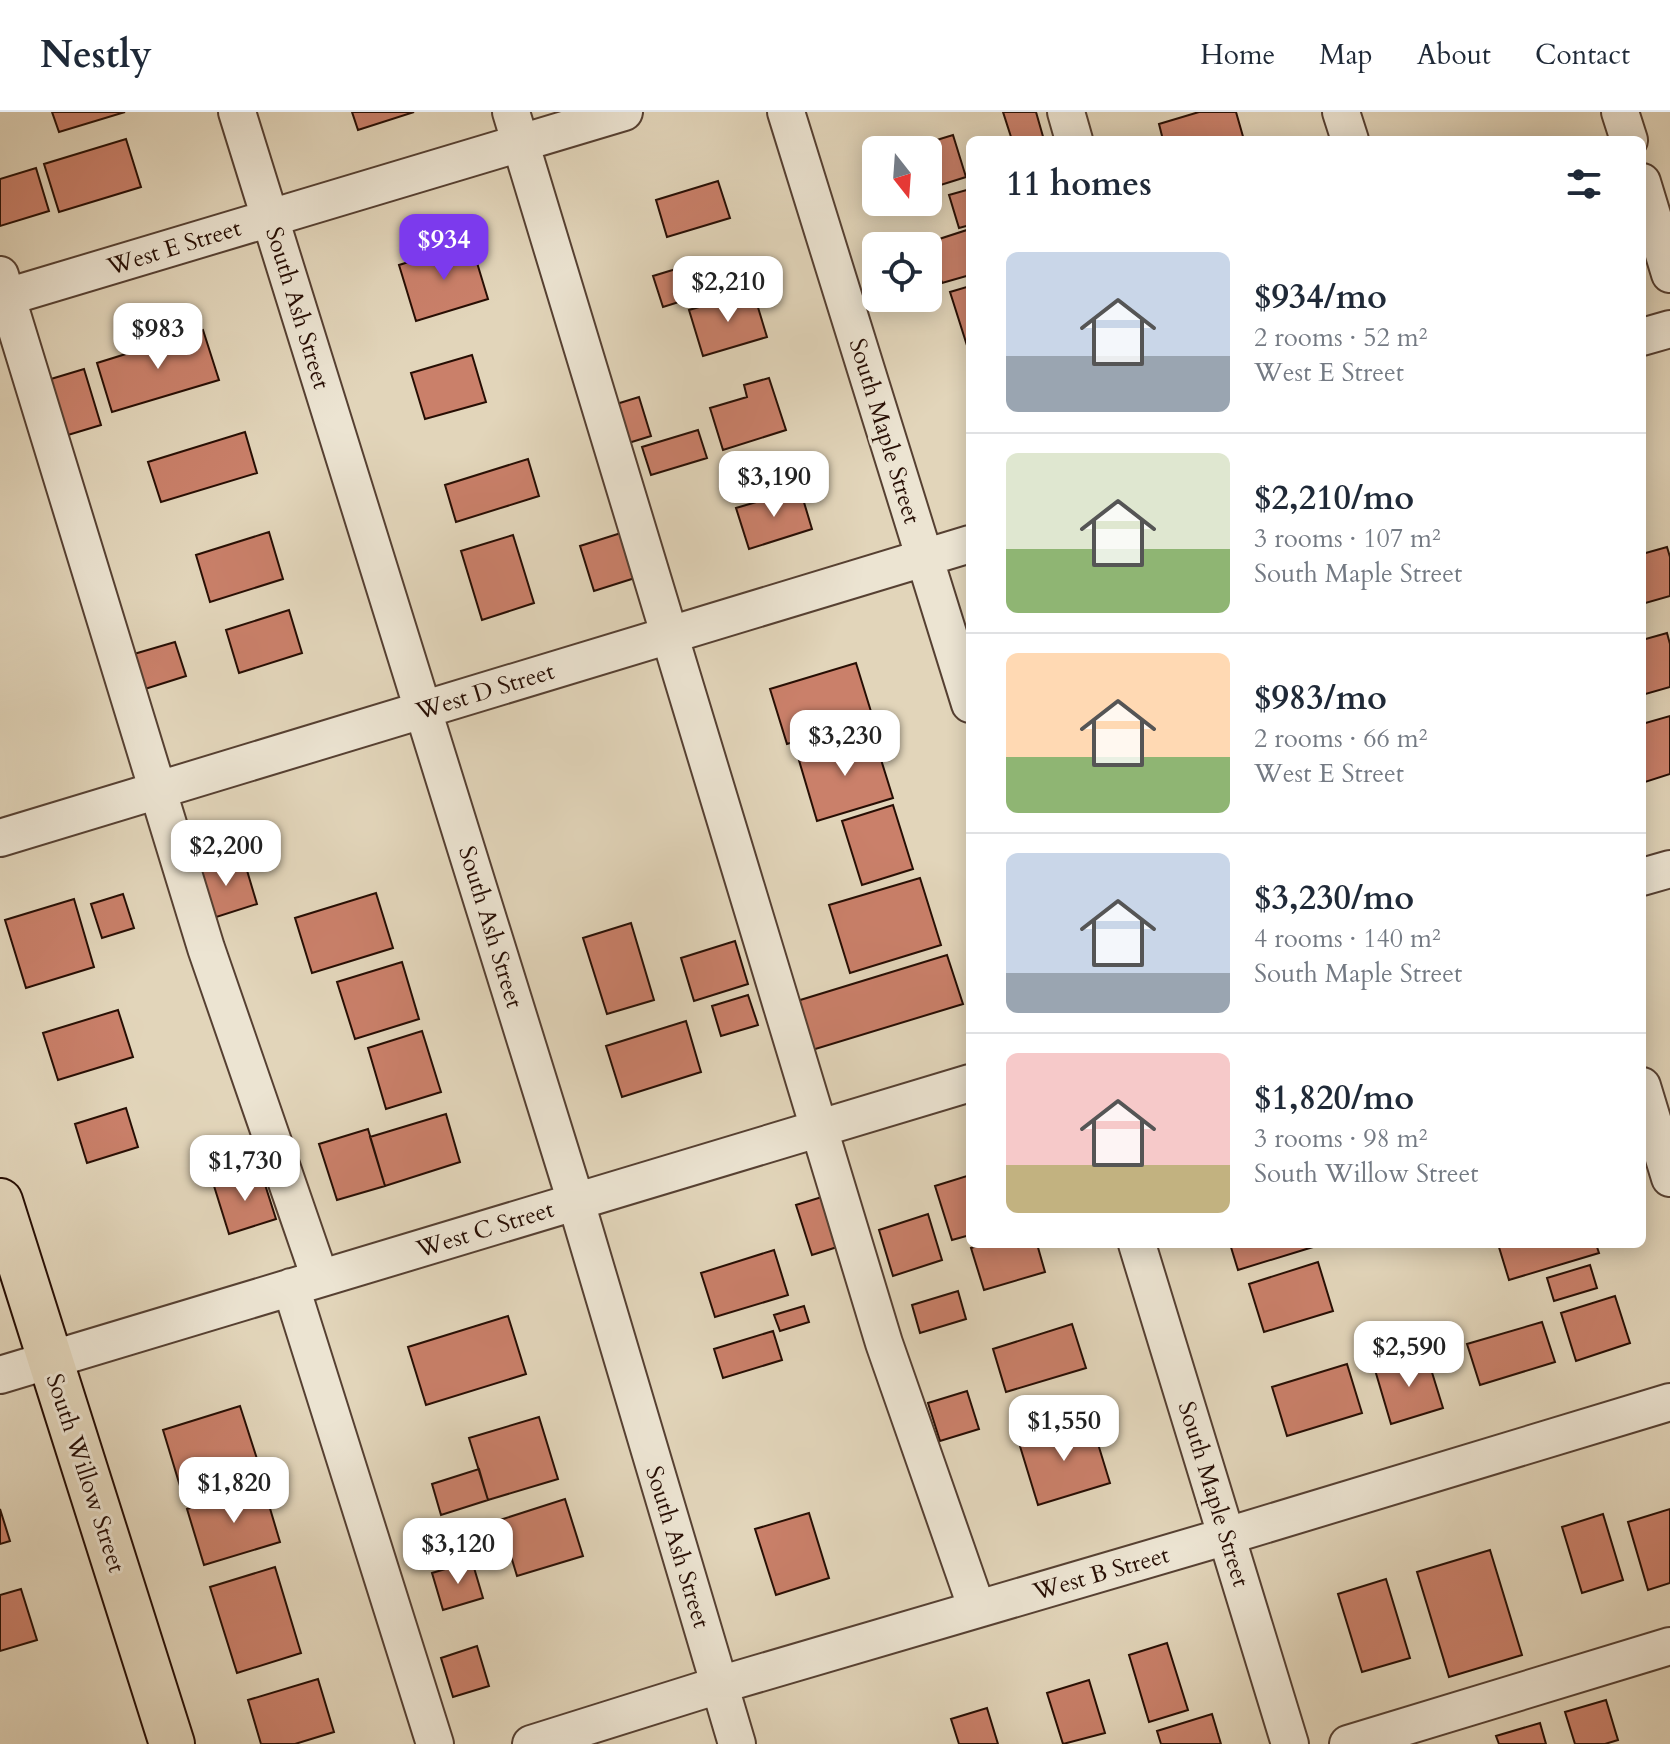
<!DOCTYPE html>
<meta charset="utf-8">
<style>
body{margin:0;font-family:Cardo,serif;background:#f2f2f3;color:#1f2937;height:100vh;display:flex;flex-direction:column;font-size:30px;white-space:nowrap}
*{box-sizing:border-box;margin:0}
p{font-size:26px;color:#747a83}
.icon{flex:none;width:44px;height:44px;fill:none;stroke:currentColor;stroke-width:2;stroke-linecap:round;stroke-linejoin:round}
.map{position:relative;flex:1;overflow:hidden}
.sheet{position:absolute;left:966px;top:24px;width:680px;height:1112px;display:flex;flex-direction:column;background:#fff;border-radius:12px;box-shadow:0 4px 20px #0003}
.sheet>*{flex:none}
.needle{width:52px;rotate:163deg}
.buttons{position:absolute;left:862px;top:24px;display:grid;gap:16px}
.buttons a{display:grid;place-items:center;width:80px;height:80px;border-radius:12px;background:#fff;box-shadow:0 4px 20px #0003;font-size:40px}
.price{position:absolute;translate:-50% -68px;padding:0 18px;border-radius:16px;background:#fff;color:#222;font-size:26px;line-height:52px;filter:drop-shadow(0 2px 4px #0008)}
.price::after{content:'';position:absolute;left:50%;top:48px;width:24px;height:18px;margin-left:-12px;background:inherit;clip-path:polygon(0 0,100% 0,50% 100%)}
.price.current{background:#7c3aed;color:#fff}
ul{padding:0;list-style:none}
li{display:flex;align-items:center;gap:24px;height:200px;padding:0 40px}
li+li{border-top:2px solid #e0e1e3}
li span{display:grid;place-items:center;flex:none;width:224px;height:160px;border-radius:12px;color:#555}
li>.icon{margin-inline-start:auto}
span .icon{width:96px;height:96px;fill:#fffc;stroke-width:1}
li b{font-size:34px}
h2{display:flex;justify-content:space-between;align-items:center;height:96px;padding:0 40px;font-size:34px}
header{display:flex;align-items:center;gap:48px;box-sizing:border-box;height:112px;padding:0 40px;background:#fff;border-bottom:2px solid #e0e1e3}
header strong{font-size:38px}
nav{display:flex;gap:44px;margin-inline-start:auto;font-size:28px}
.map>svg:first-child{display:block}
.building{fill:#ca806a;stroke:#270e04;stroke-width:2}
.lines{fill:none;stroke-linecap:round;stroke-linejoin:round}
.minor-casing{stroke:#564032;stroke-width:40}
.major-casing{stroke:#270e04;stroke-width:48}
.minor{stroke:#ece4d2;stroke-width:36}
.major{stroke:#e2d5ba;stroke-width:44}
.labels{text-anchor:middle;stroke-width:6;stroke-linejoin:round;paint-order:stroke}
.street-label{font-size:24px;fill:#270e04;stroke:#ece4d2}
</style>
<header>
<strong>Nestly</strong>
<nav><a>Home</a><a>Map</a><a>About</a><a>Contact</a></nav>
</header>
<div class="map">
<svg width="1670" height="1632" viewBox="0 0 1670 1632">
<rect width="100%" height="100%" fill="#e2d5ba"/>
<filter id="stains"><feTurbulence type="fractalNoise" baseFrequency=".0025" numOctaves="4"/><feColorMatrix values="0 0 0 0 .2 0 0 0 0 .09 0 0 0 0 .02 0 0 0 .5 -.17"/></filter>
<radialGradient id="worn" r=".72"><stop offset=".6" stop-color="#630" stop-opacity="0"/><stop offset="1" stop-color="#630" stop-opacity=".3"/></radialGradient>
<path class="building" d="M 52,0 L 125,0 L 59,20 Z
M 352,0 L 414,0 L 358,18 Z
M 1003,0 L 1036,0 L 1044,28 L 1012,28 Z
M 1199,0 L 1236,0 L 1244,28 L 1163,28 L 1159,12 Z
M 953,23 L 966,65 L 928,77 L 928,38 L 904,38 Z
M 126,27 L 141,75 L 59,100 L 44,52 Z
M 36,56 L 49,99 L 0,114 L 0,67 Z
M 718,69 L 730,106 L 667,125 L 656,88 Z
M 970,77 L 970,113 L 959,116 L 949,83 Z
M 970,117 L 970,163 L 942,171 L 930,130 Z
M 471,131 L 488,187 L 416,209 L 399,153 Z
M 689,153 L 698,184 L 663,195 L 653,164 Z
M 970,174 L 970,243 L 950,180 Z
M 753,179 L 767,225 L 703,244 L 689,198 Z
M 203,218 L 219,268 L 112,300 L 97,251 Z
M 472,243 L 486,290 L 425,307 L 411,261 Z
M 84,257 L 101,313 L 58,326 L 41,270 Z
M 769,266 L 786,318 L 723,338 L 710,296 L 747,285 L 744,273 Z
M 639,285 L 651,324 L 622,333 L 610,294 Z
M 698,318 L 707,346 L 651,363 L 642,335 Z
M 245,320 L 257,361 L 161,390 L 148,350 Z
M 528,347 L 539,384 L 456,410 L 445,373 Z
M 800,377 L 812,417 L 749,437 L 736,396 Z
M 269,420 L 283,467 L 210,490 L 196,443 Z
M 624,420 L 638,465 L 594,479 L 580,434 Z
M 513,423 L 534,491 L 482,508 L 461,439 Z
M 1667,435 L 1670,445 L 1670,484 L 1642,492 L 1642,442 Z
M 289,498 L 302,541 L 239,561 L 226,518 Z
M 1667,521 L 1670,532 L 1670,575 L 1642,583 L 1642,528 Z
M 175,530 L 186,564 L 145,577 L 134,542 Z
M 856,551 L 873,606 L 787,632 L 770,577 Z
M 1670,604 L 1670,662 L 1642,671 L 1642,612 Z
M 873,622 L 893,686 L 817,709 L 798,645 Z
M 893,693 L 913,757 L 862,773 L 842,709 Z
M 243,745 L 257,792 L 210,807 L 196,759 Z
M 920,766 L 941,833 L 850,861 L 829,793 Z
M 376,781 L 393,836 L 312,861 L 295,806 Z
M 123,782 L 134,816 L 102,826 L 91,792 Z
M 74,787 L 94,855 L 26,876 L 5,808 Z
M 631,811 L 654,888 L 607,902 L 583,826 Z
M 735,829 L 748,872 L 694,889 L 681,846 Z
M 947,843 L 963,892 L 812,938 L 797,889 Z
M 402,850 L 419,907 L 355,927 L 337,870 Z
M 748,883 L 758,913 L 721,924 L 712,894 Z
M 118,898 L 133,945 L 58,968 L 43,921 Z
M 686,909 L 701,960 L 622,985 L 606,934 Z
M 422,919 L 441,980 L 386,997 L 368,936 Z
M 126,996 L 138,1035 L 87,1051 L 75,1012 Z
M 446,1002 L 460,1050 L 385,1074 L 370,1025 Z
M 368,1017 L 385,1074 L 337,1088 L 319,1032 Z
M 261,1060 L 276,1107 L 229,1122 L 214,1074 Z
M 970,1063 L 970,1123 L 952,1128 L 935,1074 Z
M 838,1080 L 853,1130 L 812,1143 L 796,1093 Z
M 928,1102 L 942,1148 L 893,1164 L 879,1118 Z
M 984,1132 L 1037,1132 L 1045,1160 L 984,1178 L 971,1136 Z
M 1230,1132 L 1312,1132 L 1313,1135 L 1238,1158 Z
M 1498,1132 L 1596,1132 L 1599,1141 L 1509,1168 Z
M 774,1138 L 788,1183 L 715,1205 L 701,1161 Z
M 1318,1150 L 1333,1199 L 1264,1220 L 1249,1172 Z
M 1590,1153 L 1597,1176 L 1554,1189 L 1547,1166 Z
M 958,1179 L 966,1207 L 920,1221 L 912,1193 Z
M 1615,1184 L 1630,1231 L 1576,1249 L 1561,1201 Z
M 804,1194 L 809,1210 L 780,1219 L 774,1203 Z
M 508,1204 L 526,1262 L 426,1293 L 408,1235 Z
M 1542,1210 L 1555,1250 L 1480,1273 L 1467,1232 Z
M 1072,1212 L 1086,1256 L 1006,1280 L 993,1237 Z
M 773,1219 L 782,1248 L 723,1266 L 714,1237 Z
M 1426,1241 L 1443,1296 L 1391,1312 L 1375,1258 Z
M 1347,1252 L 1362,1301 L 1287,1324 L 1272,1275 Z
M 967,1279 L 979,1317 L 940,1329 L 928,1291 Z
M 240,1294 L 258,1350 L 180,1374 L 163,1318 Z
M 539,1305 L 558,1367 L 488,1388 L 469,1326 Z
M 1091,1309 L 1110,1371 L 1038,1393 L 1019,1331 Z
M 479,1357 L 488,1388 L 441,1403 L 432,1372 Z
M 263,1373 L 280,1430 L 204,1453 L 187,1397 Z
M 565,1387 L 583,1444 L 517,1464 L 500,1408 Z
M 0,1397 L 10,1429 L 0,1432 Z
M 1670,1397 L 1670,1471 L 1648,1478 L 1628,1410 Z
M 809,1401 L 829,1466 L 776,1483 L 755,1417 Z
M 1603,1402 L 1623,1468 L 1582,1481 L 1562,1415 Z
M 1490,1438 L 1522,1543 L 1449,1565 L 1417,1460 Z
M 472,1449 L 483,1486 L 443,1498 L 432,1461 Z
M 275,1455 L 301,1541 L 237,1561 L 210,1475 Z
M 1386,1467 L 1410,1546 L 1362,1560 L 1338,1482 Z
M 21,1477 L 37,1528 L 0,1539 L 0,1483 Z
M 1167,1531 L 1188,1598 L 1149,1610 L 1129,1543 Z
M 477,1534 L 489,1574 L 453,1585 L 441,1546 Z
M 318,1567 L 334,1620 L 295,1632 L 261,1632 L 248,1588 Z
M 1089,1568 L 1105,1621 L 1063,1632 L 1047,1581 Z
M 1606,1588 L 1618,1628 L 1605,1632 L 1575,1632 L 1565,1600 Z
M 987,1596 L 998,1632 L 959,1632 L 951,1607 Z
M 1212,1602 L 1221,1632 L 1161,1632 L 1157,1619 Z
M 1540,1611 L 1546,1632 L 1499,1632 L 1496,1624 Z"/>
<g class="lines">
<defs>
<path id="minor" d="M 237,0 L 576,1090 L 737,1632
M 511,0 L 884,1231 L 977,1497
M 786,0 L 970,592
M 1066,0 L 1074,28
M 1341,0 L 1350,28
M 1620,0 L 1629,28
M 1642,70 L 1670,162
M 0,163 L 206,836 L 320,1166
M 0,187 L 624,0
M 1642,225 L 1670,217
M 0,726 L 970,432
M 1642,765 L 1670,757
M 1642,974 L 1670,1066
M 1137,1132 L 1290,1632
M 291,1175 L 435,1632
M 0,1263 L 970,971
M 531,1632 L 719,1573 L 1227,1424 L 1670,1290
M 1348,1632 L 1670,1534"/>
<path id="major" d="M 0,1089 L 172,1632"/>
</defs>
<use href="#minor" class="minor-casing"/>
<use href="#major" class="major-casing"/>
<use href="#minor" class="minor"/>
<use href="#major" class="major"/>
</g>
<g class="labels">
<g class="street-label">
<text transform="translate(174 135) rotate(-17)" y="8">West E Street</text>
<text transform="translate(298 196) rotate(73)" y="8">South Ash Street</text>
<text transform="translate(885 319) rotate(73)" y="8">South Maple Street</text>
<text transform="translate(485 579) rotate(-17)" y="8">West D Street</text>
<text transform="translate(491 815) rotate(73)" y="8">South Ash Street</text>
<text transform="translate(485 1117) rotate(-17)" y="8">West C Street</text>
<text transform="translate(86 1361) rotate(72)" y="8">South Willow Street</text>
<text transform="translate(1214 1382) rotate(73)" y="8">South Maple Street</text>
<text transform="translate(678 1435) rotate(73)" y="8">South Ash Street</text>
<text transform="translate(1101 1461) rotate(-16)" y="8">West B Street</text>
</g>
</g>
<rect width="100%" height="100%" filter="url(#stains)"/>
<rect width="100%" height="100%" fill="url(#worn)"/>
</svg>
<div class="buttons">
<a><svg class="needle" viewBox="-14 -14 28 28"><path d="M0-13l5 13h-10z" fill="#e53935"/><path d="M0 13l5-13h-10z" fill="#747a83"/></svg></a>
<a><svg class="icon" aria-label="locate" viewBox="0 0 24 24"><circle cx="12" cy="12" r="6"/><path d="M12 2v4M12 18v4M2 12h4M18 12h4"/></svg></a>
</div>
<b class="price current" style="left:444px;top:170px">$934</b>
<b class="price" style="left:728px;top:212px">$2,210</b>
<b class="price" style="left:158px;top:259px">$983</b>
<b class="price" style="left:774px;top:407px">$3,190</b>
<b class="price" style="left:845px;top:666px">$3,230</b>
<b class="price" style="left:226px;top:776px">$2,200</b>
<b class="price" style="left:245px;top:1091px">$1,730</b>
<b class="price" style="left:1409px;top:1277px">$2,590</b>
<b class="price" style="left:1064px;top:1351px">$1,550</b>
<b class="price" style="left:234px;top:1413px">$1,820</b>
<b class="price" style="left:458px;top:1474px">$3,120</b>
<section class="sheet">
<h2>11 homes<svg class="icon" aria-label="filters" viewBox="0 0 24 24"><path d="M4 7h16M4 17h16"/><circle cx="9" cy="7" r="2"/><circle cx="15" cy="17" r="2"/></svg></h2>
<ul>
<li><span style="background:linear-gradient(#c9d6e8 65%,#9aa5b1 0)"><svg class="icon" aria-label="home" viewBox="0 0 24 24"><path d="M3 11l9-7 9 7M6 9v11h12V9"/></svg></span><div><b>$934/mo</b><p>2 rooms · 52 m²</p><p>West E Street</p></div></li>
<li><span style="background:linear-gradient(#dfe7d0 60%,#8fb573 0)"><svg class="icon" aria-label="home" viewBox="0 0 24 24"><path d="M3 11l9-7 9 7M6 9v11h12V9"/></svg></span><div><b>$2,210/mo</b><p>3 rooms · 107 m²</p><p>South Maple Street</p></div></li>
<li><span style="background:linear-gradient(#ffd9b3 65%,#8fb573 0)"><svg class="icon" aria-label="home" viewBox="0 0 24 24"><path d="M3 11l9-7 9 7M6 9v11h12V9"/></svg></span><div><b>$983/mo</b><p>2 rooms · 66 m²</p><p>West E Street</p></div></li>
<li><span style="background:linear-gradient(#c9d6e8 75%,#9aa5b1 0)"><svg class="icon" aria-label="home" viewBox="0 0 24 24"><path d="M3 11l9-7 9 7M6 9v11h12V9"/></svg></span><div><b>$3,230/mo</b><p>4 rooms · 140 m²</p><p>South Maple Street</p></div></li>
<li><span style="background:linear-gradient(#f6c9c9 70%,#c2b280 0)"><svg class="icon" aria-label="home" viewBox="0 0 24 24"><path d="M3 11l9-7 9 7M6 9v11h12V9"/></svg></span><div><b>$1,820/mo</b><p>3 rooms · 98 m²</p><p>South Willow Street</p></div></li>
</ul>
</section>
</div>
